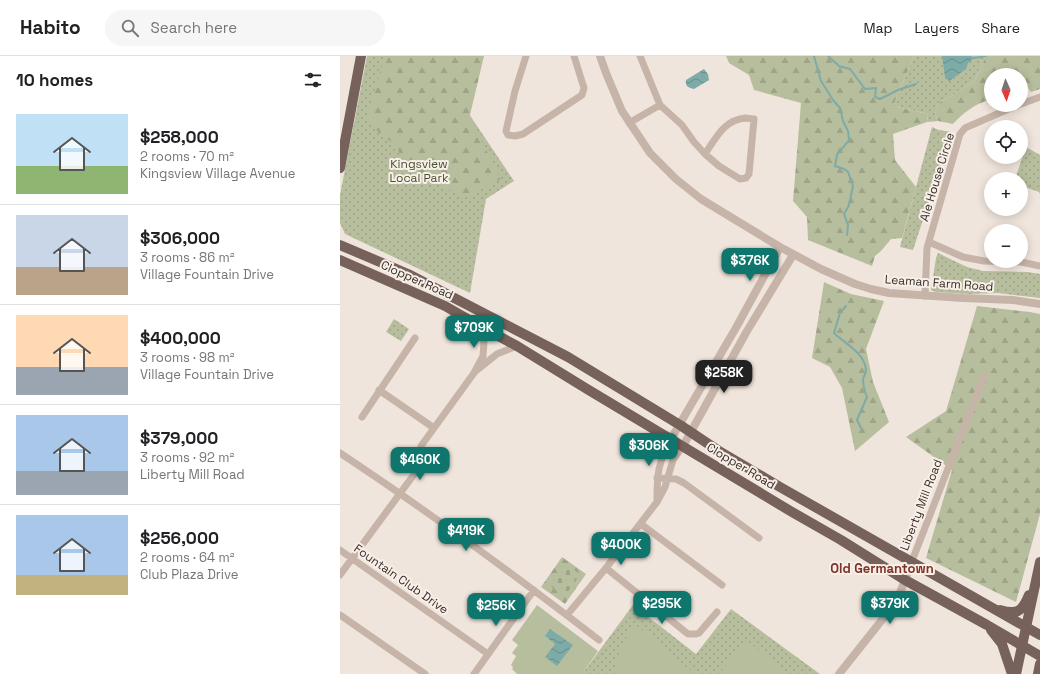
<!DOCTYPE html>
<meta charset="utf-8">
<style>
body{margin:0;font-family:"Space Grotesk",sans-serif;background:#f6f6f6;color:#202124;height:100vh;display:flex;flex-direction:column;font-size:15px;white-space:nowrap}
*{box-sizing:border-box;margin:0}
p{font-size:13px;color:#757577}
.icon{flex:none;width:22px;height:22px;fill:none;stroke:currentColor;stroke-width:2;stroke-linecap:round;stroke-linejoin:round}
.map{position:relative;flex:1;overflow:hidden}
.details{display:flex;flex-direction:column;background:#fff;width:340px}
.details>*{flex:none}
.needle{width:26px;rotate:177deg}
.tools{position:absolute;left:644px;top:12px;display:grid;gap:8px}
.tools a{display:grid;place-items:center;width:44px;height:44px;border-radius:50%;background:#fff;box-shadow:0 2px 10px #0003;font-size:20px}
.price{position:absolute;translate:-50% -34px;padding:0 9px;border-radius:8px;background:#0f766e;color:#fff;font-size:13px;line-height:26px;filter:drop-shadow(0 1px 2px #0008)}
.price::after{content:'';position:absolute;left:50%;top:24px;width:12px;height:9px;margin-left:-6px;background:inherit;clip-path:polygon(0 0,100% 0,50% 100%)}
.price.on{background:#222;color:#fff}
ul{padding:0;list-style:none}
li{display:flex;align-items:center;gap:12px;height:100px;padding:0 16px}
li+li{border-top:1px solid #e0e0e0}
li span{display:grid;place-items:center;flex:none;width:112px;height:80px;border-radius:0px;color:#555}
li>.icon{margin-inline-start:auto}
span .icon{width:48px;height:48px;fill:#fffc;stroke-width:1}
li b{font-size:17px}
h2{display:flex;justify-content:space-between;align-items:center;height:48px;padding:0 16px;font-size:17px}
header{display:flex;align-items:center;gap:24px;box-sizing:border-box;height:56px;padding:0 20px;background:#fff;border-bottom:1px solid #e0e0e0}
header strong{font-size:19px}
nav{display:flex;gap:22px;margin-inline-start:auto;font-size:14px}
.search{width:280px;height:36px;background:#f6f6f6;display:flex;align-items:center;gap:10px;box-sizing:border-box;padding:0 14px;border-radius:22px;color:#757577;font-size:15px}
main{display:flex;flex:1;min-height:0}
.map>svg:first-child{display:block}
.green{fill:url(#green-dots)}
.forest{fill:url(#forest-firs)}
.cemetery{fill:url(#cemetery-stones)}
.pitch{fill:#b7be9d}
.water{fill:url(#water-waves)}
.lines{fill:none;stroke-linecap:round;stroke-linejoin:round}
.stream{stroke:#7daba8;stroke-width:2}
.minor{stroke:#c7b4a9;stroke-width:7}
.tertiary{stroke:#c7b4a9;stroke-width:8}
.primary{stroke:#76615b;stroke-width:10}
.labels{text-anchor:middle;stroke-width:4;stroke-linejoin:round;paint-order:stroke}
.park-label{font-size:12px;fill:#48522e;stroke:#f8efe8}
.street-label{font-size:12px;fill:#352b28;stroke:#f8efe8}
.neighbourhood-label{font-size:13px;font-weight:bold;fill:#7e3327;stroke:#f8efe8}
</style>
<header>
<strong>Habito</strong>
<div class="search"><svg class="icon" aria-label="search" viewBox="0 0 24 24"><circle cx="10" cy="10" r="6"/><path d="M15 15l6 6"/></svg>Search here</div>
<nav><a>Map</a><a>Layers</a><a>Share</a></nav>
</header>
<main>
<section class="details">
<h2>10 homes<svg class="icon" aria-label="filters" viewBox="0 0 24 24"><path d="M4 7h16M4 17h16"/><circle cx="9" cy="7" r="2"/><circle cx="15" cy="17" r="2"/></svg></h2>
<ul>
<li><span style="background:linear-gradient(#bfe0f5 65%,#8fb573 0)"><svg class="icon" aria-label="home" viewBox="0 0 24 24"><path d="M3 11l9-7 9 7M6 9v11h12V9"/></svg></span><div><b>$258,000</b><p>2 rooms · 70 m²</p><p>Kingsview Village Avenue</p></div></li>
<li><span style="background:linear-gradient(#c9d6e8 65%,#b9a48a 0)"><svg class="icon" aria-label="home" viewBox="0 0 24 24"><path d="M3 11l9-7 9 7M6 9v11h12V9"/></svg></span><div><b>$306,000</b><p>3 rooms · 86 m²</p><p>Village Fountain Drive</p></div></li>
<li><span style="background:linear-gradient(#ffd9b3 65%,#9aa5b1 0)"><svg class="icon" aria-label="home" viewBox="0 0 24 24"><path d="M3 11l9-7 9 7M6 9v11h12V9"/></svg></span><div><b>$400,000</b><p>3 rooms · 98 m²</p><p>Village Fountain Drive</p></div></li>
<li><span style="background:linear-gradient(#a9c7e8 70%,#9aa5b1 0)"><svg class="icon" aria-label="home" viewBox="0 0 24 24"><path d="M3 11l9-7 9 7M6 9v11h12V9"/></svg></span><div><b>$379,000</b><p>3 rooms · 92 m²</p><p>Liberty Mill Road</p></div></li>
<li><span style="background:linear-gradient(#a9c7e8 75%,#c2b280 0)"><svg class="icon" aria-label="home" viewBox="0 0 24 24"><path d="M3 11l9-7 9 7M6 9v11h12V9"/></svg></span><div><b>$256,000</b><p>2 rooms · 64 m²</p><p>Club Plaza Drive</p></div></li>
</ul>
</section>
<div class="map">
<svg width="700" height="618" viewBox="0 0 700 618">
<defs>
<pattern id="green-dots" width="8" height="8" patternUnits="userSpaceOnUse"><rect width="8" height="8" fill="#b7be9d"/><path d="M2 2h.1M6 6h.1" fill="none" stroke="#9ea387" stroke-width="1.8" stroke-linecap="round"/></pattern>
<pattern id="forest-firs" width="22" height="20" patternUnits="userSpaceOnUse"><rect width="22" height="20" fill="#b7be9d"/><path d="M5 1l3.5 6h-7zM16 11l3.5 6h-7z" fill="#9ea387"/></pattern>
<pattern id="cemetery-stones" width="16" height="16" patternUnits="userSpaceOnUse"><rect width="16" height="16" fill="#b7be9d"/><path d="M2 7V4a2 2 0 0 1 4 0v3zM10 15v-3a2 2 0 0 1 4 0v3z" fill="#9ea387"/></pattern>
<pattern id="water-waves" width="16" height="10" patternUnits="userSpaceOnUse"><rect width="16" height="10" fill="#7daba8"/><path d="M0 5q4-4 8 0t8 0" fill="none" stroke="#678b89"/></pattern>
</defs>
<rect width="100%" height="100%" fill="#f0e5dc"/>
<path class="green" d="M 27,0 L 143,0 L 129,58 L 174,125 L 146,143 L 130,237 L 5,178 L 0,167 L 0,139 Z
M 574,0 L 646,0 L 635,24 L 613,39 L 598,47 L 595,58 L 598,65 L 587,66 L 588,58 L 553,50 Z
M 592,71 L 599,74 L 612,76 L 573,194 L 560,191 Z
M 686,91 L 700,99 L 700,138 L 699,136 L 685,131 L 681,131 L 681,123 L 675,123 Z
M 598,197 L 627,211 L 643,215 L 688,216 L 700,218 L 700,242 L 658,237 L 629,238 L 596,236 L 591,234 L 596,202 Z
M 54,263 L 69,273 L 61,285 L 46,276 Z
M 293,549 L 356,598 L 391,553 L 480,618 L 242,618 Z"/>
<path class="forest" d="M 45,0 L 144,0 L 130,59 L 138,78 L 161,123 L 126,141 L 65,114 L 56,88 L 41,80 L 27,60 Z
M 386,0 L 574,0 L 553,50 L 588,58 L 587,66 L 553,78 L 555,104 L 576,131 L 562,182 L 551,183 L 541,195 L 535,200 L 532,210 L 468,184 L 467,161 L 453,145 L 461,47 L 414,34 L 409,19 L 389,7 Z
M 646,0 L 700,0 L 700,33 L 691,36 L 686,29 L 681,31 L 681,19 L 651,19 L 651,43 C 634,49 625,55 613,68 L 598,65 L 595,58 L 598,47 L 613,39 L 635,24 Z
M 484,226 L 511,238 L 544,245 L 526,293 L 533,326 L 549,366 L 515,395 L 502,332 L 490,311 L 472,302 Z
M 637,250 L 690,256 L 700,258 L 700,458 L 676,546 L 586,502 L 612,414 L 566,381 L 606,355 Z
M 222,501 L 246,518 L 225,548 L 201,531 Z"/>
<path class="cemetery" d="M 224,507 L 240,518 L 225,540 L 209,529 Z"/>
<path class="pitch" d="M 197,549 L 258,595 L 242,618 L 177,618 L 172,613 L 173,611 L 171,609 L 176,600 L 172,597 L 178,589 L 172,584 Z
M 295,568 L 355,618 L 276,618 C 275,600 285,583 295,568 Z
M 406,584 L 449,618 L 379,618 Z"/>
<path class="water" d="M 602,0 L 631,0 L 634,2 L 628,7 L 626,13 L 609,25 L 605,21 Z
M 364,13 L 368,18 L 369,24 L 354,33 C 348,32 345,30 346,24 Z
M 210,573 L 233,589 L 217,610 L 205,601 L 215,588 L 205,580 Z"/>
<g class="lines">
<path class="stream" d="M 474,0 L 481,25 L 493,44 L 500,52 L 503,65 L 508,75 L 509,84 L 497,99 L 495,110 L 504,113 L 508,116 L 513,130 L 509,149 L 504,158 L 508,169 L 507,179
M 488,0 L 499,10 L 510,13 L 525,33 L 536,32 L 535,41 L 540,43 L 558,34 L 576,28
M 634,2 L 646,0
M 506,250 L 500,257 L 494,277 C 504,287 525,297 526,314 C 526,317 524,320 523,323 C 523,329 525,336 527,341 L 517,364 L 521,372"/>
<path class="minor" d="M 186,0 L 175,35 L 166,75 L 168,79 L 175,80 L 183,78 L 242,39 L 244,32 L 234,0
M 300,0 L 320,49 L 342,69 L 354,86 L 365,98
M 681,48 L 700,41
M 405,62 L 414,63 L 409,118 L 406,122 L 400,123 L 379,110 L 365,98 C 376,82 384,64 405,62 Z
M 289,67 L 320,49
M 589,186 L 623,201 L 644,205 L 681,206 L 700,210
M 585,240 L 587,192 L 620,78 L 625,72 L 678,49
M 137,314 L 157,298 L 177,290
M 39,334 L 94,372
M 22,361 L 75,282
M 0,397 C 89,456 175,519 259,584
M 317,422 L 336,423 L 344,427 L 419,482
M 317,444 C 317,416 318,408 331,383
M 301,468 L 382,529
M 0,494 L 148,598
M 572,505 L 644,320
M 266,512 L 348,578 L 356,578 L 359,577 L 377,556
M 0,519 L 78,413 C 80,405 80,398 81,390 L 134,317 L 143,300 L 144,286 L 140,270
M 0,559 L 85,618
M 227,559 L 266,512 L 317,446 L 325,431 L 333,404 L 343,390
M 134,618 L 194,534"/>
<path class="tertiary" d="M 260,0 L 266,17 L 282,55 L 310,97 L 336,123 L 361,143 L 440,191 L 481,213 L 515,228 L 531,233 L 549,237 L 623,242 L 673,244 L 700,248
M 331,383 L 397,270 L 440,191
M 343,390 L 407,275 L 453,199
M 499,618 L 557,545 L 572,505"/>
<path class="primary" d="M 0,112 L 21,0
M 0,189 L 68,218 L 228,301 L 340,369 L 379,395 L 440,431 L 700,579
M 0,204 L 105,250 L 140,270 L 177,290 L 247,333 L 452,456 L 501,484 L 565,524 L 647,569 L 700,600
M 660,554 C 677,559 682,556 689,539
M 651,574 L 662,588 L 672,618
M 676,618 L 700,506
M 698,618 L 700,608"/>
</g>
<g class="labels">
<g class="park-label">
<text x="79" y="112">Kingsview<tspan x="79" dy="14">Local Park</tspan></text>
</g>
<g class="street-label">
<text transform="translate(597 121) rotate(-73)" y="4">Ale House Circle</text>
<text transform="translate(77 224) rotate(24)" y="4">Clopper Road</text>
<text transform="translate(599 227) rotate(4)" y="4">Leaman Farm Road</text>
<text transform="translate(401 410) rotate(31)" y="4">Clopper Road</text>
<text transform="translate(581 449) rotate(-69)" y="4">Liberty Mill Road</text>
<text transform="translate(61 523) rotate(35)" y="4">Fountain Club Drive</text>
</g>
<g class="neighbourhood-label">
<text x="542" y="517">Old Germantown</text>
</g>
</g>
</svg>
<div class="tools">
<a><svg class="needle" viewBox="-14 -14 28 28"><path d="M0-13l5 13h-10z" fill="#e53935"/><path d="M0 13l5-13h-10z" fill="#757577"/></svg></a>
<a><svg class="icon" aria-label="locate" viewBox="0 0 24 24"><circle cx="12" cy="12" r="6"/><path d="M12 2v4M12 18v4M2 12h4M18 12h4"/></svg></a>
<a>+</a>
<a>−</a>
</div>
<b class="price" style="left:410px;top:226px">$376K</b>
<b class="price" style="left:134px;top:293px">$709K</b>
<b class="price on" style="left:384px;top:338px">$258K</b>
<b class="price" style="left:309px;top:411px">$306K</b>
<b class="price" style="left:80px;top:425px">$460K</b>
<b class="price" style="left:126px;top:496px">$419K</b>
<b class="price" style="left:281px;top:510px">$400K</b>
<b class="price" style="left:322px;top:569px">$295K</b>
<b class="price" style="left:550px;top:569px">$379K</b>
<b class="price" style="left:156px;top:571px">$256K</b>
</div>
</main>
